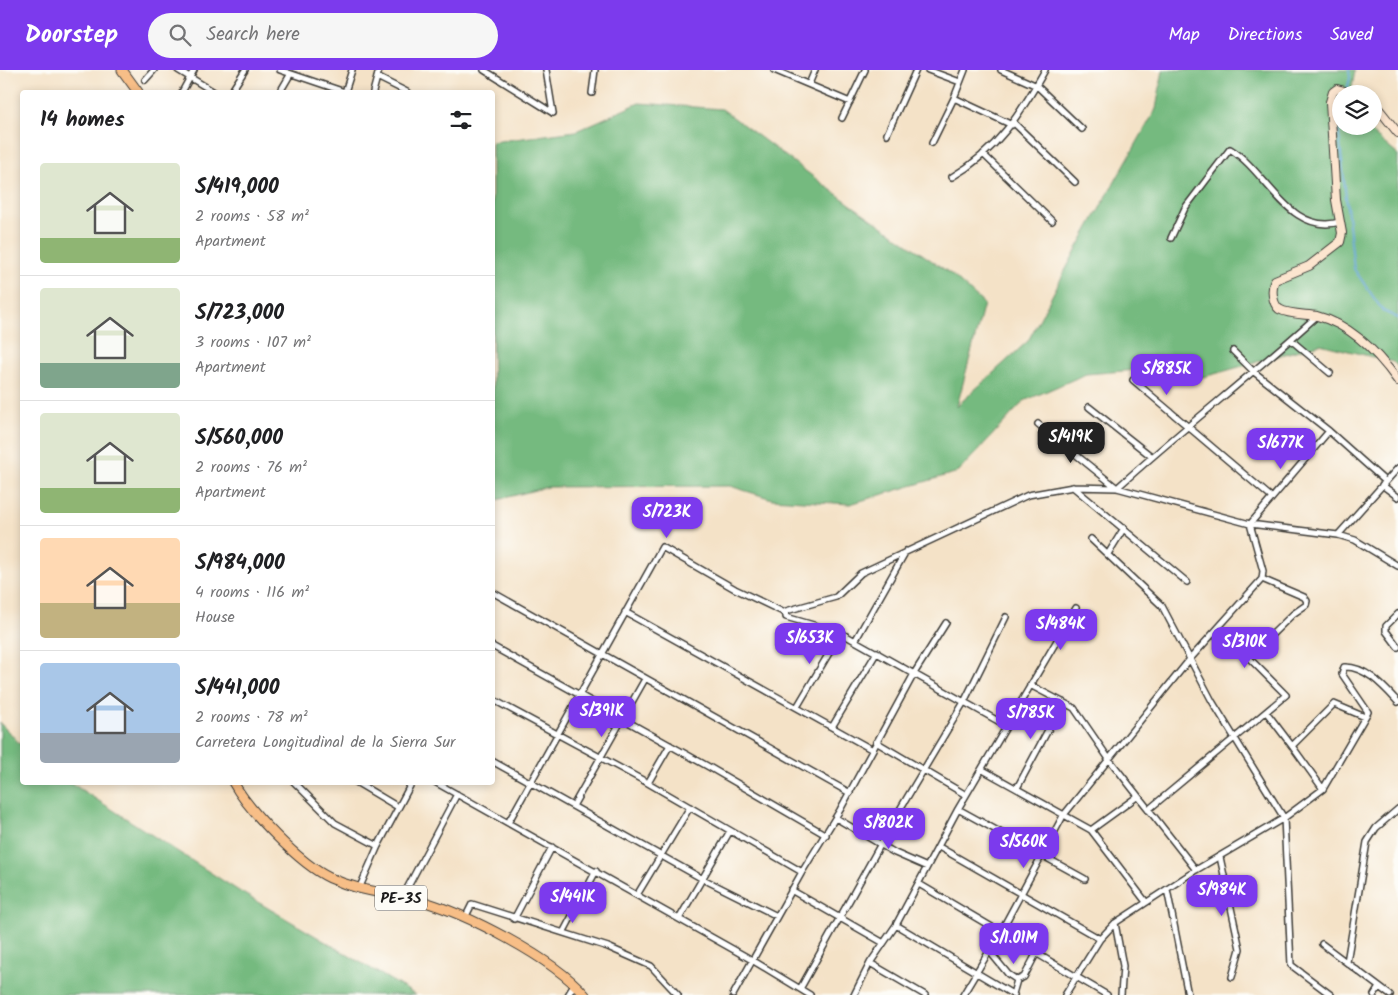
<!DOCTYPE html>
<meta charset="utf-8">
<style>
body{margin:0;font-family:Kalam,sans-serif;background:#f6f6f6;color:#202124;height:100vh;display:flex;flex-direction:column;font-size:19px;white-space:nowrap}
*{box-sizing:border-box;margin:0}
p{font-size:16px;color:#757577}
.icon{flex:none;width:28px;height:28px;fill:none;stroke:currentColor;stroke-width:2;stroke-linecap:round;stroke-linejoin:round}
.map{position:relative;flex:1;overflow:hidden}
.details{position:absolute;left:20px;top:20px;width:475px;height:695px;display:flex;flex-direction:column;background:#fff;border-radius:5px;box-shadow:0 2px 8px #0003}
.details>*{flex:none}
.fabs{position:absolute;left:1332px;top:15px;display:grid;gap:10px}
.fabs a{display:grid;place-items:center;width:50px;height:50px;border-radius:50%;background:#fff;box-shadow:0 2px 8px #0003;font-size:25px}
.price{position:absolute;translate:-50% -42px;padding:0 11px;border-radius:10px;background:#7c3aed;color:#fff;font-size:16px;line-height:32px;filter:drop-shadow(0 1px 2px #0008)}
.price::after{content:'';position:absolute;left:50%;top:30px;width:15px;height:11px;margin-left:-8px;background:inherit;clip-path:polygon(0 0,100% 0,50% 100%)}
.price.active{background:#222;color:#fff}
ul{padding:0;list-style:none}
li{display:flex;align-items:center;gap:15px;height:125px;padding:0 20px}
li+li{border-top:1px solid #e0e0e0}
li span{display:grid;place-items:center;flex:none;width:140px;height:100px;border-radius:5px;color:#555}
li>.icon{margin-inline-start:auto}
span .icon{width:60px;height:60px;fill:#fffc;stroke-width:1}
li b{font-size:21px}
h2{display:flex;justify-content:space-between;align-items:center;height:60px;padding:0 20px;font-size:21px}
header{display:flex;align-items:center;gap:30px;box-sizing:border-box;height:70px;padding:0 25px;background:#7c3aed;color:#fff}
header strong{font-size:24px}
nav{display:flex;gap:28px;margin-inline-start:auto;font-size:18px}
.search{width:350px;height:45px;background:#f6f6f6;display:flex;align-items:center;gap:12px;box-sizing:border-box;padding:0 18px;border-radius:28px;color:#757577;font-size:19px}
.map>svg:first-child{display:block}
.forest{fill:#74ba7f;stroke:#486b4e}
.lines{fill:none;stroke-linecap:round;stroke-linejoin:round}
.stream{stroke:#65a6d8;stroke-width:2}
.street-casing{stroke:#3c3a36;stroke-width:8}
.secondary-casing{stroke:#3c3a36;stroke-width:10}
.highway-casing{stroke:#3c3a36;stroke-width:11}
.street{stroke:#fff;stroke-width:5}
.secondary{stroke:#fce5cf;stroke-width:8}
.highway{stroke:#f7be87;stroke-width:9}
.labels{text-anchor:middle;stroke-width:4;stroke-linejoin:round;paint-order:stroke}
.shield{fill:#fdfcf7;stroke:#605f5e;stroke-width:1}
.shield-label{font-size:15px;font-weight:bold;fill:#1c1c1c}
</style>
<header>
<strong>Doorstep</strong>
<div class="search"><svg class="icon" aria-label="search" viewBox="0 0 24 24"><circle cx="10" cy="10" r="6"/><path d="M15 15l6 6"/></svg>Search here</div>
<nav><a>Map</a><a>Directions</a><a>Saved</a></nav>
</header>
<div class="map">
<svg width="1398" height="925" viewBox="0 0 1398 925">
<rect width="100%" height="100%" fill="#fdfcf7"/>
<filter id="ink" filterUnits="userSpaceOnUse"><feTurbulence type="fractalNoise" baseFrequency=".02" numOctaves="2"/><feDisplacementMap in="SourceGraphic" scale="10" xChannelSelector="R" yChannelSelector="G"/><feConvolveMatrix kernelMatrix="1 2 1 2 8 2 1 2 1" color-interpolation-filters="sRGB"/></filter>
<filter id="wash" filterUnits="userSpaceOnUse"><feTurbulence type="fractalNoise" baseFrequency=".0096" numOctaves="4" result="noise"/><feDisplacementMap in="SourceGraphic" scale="20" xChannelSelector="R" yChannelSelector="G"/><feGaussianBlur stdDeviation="1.12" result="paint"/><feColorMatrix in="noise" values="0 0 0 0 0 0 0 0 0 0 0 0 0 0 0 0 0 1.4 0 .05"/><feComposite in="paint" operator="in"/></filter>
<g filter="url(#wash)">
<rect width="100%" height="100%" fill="#f4e2c7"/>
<path class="forest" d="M 1163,0 L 1355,0 L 1351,24 L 1341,24 L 1341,56 L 1364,56 L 1398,85 L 1398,297 L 1393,292 L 1320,274 L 1204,307 L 1136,300 L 1086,304 L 1024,331 L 958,402 L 850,434 L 772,429 L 730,416 L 547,417 L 493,431 L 492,72 L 576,61 L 639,33 L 722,39 L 850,134 L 951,204 L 984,234 L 957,336 L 1028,271 L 1075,182 L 1156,39 Z
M 0,653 L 22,676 L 22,712 L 71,713 L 239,821 L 416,925 L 0,925 Z"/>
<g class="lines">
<path class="stream" d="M 1347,20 L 1350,8 L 1349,0
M 1341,44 L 1338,56 L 1354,199 L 1383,241 L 1398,248"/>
</g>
</g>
<g filter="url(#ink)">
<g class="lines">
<defs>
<path id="street" d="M 178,0 L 214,22
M 280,0 L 345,22 L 352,0
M 484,0 L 553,43
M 546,0 L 553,43
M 774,0 L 850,32
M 928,0 L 960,12
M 965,0 L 954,28 L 1012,55
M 1001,0 L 1037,16 L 1082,59
M 377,7 L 407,22
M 145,10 L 154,0
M 809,14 L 815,0
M 182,22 L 194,0
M 231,22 L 245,0
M 280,22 L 290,5
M 373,22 L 379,0
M 592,23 L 595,0
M 842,48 L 865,0
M 1014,53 L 1075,112
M 887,64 L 916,0
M 932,73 L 954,28
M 983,84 L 1052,151
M 952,107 C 997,81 1021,43 1045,0
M 1171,168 L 1185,138 L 1230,79 C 1268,102 1289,166 1340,152
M 1291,270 L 1330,303
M 1233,281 L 1254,302 L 1329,361 L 1385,411
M 1133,310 L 1271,427
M 1089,337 L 1151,386
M 1038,354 L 1117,418 C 1182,359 1252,305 1317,246
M 1382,415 L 1398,427
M 1073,417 L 1187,512
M 1338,465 L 1398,398
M 1091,469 L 1162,536 L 1212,631 L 1284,748 L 1291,895 L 1331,925
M 1108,484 L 1124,458
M 492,522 L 850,723
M 625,542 L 871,679
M 1398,544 L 1386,556 L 1386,561 L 1398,577
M 855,571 L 906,481
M 492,576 L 709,697 L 826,765
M 1248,588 L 1293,544 L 1306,535 L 1307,531 L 1304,527 L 1262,509
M 1030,615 L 1074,638 L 1109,689 L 1196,800
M 492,629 L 648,713 L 802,802
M 797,637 L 841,563
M 1267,643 L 1292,676
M 1007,656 L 841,563 L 786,547 L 786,541 L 836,527 L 861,503 L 1028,425 L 1073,417 L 1117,418 L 1250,454 L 1338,465 L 1355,470 L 1398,496
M 832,657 L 877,582
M 876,672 L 966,725
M 492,691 L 701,808 L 777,846
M 983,700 L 1091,760 L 1138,726
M 294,712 L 335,753 L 378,776
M 356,712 L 398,737
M 435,712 L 752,890 L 810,925
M 648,713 L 670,675
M 1017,718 L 1063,632
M 1323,719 L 1292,676 L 1334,634 L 1365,647
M 573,736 L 645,609
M 958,739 L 1085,809
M 1148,740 L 1286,625 L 1219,558
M 836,748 L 895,783 L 927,797
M 508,753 L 662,477 L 735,519 L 785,543
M 1091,760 L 1146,832
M 939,777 L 1100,869
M 1220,787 L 1240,879 L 1232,907
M 919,814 L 1107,925
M 359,819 L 378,776 L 412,712
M 1167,819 L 1188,925
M 791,820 L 882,872
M 637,825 L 690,737
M 402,828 L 457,724
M 465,848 L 472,834 L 608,877 L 651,896 L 678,925
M 514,849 L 552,777
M 679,849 L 730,761
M 1115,853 L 1123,896 L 1121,925
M 896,855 L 1014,925
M 564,861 L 596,801
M 1322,874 L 1390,925
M 990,882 L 1008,904 L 1017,910 L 1024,907 L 1036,884
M 1347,892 L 1367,772 L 1376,758 L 1398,739
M 870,893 L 925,925
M 800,919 L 902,736 L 964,632 L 1006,547
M 1013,924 L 1017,910
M 568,925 L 574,915
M 733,925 L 802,802 L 840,740 L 915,602 L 946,553
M 854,925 L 870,893 L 896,855 L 958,739 L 1076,538
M 963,925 L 1000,863 L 1063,746 L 1190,589 L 1262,509 L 1263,501 L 1250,454 L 1329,361
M 1065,925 L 1100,869 L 1115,853 L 1196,800 L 1284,748 L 1323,719 L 1368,642 L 1342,604 L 1344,597 C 1366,596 1384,617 1398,632
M 1374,925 L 1379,917"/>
<path id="secondary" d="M 1356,24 L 1337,19 L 1333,22 L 1330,32 L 1336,130 L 1342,163 L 1340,172 L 1309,196 L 1275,210 C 1271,218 1272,233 1279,239 C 1289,245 1306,244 1317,246 C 1352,255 1378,283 1398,311
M 1374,33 L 1398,63"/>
<path id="highway" d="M 122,0 L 138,22
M 233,712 C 249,741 300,794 330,808 C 361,822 386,822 418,830 C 466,843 553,888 585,925"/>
</defs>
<use href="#street" class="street-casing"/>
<use href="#secondary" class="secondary-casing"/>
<use href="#highway" class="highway-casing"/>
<use href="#street" class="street"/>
<use href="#secondary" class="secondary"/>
<use href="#highway" class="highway"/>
</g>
</g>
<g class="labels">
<rect class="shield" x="375" y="815.5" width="52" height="25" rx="4"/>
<g class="shield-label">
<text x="401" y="833">PE-3S</text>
</g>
</g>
</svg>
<div class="fabs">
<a><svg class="icon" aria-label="layers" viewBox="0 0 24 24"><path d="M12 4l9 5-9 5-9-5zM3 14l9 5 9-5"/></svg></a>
</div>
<b class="price" style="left:1167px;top:326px">S/885K</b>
<b class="price active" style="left:1071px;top:394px">S/419K</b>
<b class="price" style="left:1281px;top:400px">S/677K</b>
<b class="price" style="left:667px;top:469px">S/723K</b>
<b class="price" style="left:1061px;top:581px">S/484K</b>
<b class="price" style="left:810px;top:595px">S/653K</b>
<b class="price" style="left:1245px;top:599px">S/310K</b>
<b class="price" style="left:602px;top:668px">S/391K</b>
<b class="price" style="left:1031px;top:670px">S/785K</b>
<b class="price" style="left:889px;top:780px">S/802K</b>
<b class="price" style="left:1024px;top:799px">S/560K</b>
<b class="price" style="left:1222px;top:847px">S/984K</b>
<b class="price" style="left:573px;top:854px">S/441K</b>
<b class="price" style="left:1014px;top:895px">S/1.01M</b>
<section class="details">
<h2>14 homes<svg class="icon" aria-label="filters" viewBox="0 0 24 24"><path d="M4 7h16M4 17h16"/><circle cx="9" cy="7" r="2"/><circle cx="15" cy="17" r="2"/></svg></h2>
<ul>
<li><span style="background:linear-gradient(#dfe7d0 75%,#8fb573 0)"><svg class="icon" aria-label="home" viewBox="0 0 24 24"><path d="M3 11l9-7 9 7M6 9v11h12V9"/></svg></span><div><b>S/419,000</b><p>2 rooms · 58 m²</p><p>Apartment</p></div></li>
<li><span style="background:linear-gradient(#dfe7d0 75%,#7fa58c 0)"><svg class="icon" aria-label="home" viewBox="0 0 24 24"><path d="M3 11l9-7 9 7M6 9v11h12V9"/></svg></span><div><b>S/723,000</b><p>3 rooms · 107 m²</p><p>Apartment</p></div></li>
<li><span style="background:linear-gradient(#dfe7d0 75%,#8fb573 0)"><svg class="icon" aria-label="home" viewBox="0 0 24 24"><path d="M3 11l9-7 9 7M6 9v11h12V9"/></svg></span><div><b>S/560,000</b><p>2 rooms · 76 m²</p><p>Apartment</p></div></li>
<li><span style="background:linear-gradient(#ffd9b3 65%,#c2b280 0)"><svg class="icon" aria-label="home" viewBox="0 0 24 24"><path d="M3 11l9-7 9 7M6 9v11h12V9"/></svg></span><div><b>S/984,000</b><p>4 rooms · 116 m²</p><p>House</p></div></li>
<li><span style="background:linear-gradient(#a9c7e8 70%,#9aa5b1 0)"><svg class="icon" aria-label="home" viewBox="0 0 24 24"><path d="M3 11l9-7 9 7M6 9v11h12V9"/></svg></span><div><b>S/441,000</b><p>2 rooms · 78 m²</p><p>Carretera Longitudinal de la Sierra Sur</p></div></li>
</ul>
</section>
</div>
